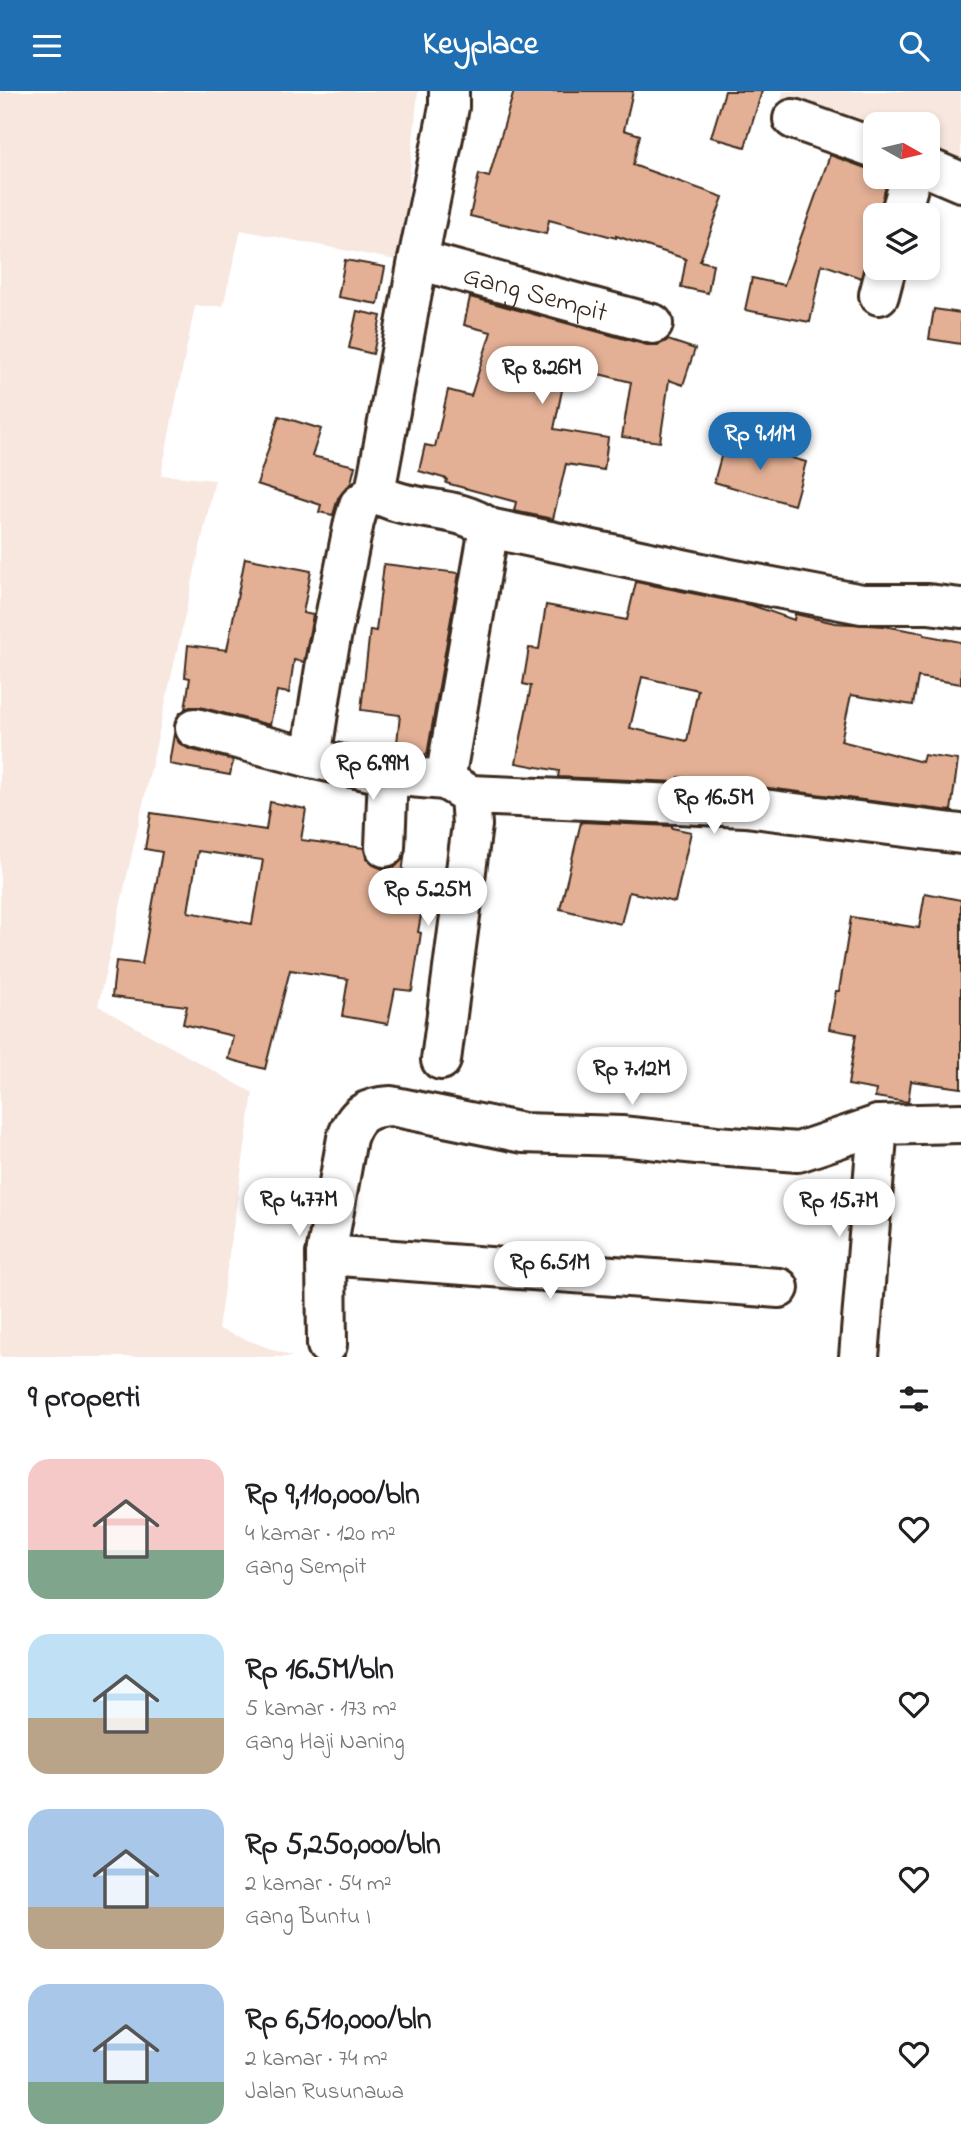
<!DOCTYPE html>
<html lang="id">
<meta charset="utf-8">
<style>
body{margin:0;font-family:"Indie Flower",sans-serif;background:#f6f6f6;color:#202124;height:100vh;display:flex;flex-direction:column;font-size:26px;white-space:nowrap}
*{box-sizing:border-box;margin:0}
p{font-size:23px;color:#757577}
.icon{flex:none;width:38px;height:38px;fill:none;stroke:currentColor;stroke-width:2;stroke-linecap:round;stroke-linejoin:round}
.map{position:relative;height:1266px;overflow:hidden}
.side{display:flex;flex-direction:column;background:#fff;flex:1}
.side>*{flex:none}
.needle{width:46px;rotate:98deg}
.fabs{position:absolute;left:863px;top:21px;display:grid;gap:14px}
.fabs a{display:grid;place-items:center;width:77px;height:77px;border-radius:14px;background:#fff;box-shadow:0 4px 10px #0003;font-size:35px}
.price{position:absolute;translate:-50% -60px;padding:0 16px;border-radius:24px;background:#fff;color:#222;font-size:23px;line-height:46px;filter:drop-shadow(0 2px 4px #0008)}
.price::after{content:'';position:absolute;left:50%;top:42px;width:21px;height:16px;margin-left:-10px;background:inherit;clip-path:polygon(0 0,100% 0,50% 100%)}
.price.on{background:#1f6fb2;color:#fff}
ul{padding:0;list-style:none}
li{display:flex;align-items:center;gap:21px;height:175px;padding:0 28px}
li span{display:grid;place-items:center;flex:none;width:196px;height:140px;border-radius:21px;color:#555}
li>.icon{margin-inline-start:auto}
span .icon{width:84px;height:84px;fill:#fffc;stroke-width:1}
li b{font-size:30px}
h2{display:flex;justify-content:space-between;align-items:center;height:84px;padding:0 28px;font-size:30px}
header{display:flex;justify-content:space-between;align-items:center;height:91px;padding:0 28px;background:#1f6fb2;color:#fff;font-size:32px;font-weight:700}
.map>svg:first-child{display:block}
.built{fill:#f7e7df}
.building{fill:#e3b095;stroke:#3b2a1e;stroke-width:2;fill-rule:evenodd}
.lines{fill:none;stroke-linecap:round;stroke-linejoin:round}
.minor-casing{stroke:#3b2a1e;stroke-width:44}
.minor{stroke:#fff;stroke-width:38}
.labels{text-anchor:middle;stroke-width:6;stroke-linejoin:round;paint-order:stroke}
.street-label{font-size:28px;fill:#3b2a1e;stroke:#fff}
</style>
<header><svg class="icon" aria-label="menu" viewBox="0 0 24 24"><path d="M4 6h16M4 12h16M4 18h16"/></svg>Keyplace<svg class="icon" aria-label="search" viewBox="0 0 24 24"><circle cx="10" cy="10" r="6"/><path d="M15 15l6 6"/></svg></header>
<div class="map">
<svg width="961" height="1266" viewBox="0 0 961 1266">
<rect width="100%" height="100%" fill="#fff"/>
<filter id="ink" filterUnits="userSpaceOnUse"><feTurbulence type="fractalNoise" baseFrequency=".0143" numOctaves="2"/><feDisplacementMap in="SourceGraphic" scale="14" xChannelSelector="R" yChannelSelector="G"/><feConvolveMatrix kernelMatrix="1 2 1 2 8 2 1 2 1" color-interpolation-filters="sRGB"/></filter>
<g filter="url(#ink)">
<path class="built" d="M 0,0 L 418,0 L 401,170 L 241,139 L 223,215 L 195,215 L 161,384 L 215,389 L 98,915 L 253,1002 L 218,1238 L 293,1266 L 0,1266 Z
M 783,0 L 961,0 L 961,98 L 928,83 L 928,33 L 875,33 L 875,60 L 779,17 Z"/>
<path class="building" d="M 514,0 L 633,0 L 624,39 L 640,44 L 633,74 L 723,106 L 700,170 L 713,173 L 708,202 L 681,196 L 686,168 L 616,145 L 616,147 L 549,129 L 546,143 L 470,125 L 479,83 L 489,86 Z
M 725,0 L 762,0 L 745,56 L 711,46 Z
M 830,64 L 868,78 L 875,78 L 875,86 L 888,86 L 879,124 L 875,124 L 875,136 L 868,156 L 875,159 L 870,162 L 865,171 L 861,187 L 822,173 L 810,231 L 745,219 L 752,187 L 784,194 Z
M 345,169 L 385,176 L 378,213 L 338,206 Z
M 470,206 L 647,254 L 658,254 L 668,249 L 695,258 L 683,294 L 669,289 L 660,351 L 622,346 L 631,291 L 567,275 L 554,338 L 608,347 L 604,379 L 566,373 L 553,428 L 514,420 L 516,411 L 446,392 L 447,388 L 419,380 L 425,354 L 435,356 L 448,299 L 471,305 L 491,241 L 464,234 Z
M 934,218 L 961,222 L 961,253 L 929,248 Z
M 357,220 L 381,225 L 373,263 L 349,257 Z
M 279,325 L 321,338 L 312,365 L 355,375 L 351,392 L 338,407 L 333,424 L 319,421 L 321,414 L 257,393 Z
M 726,348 L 806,371 L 794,414 L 714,391 Z
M 245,467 L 311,480 L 303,522 L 313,524 L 304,571 L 294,569 L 289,602 L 277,600 L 270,634 L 200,616 L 190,616 L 185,618 L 190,587 L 185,586 L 188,554 L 227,559 Z
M 384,473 L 459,482 L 427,664 L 396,661 L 400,624 L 361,619 L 370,539 L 376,540 Z
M 636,491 L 751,514 L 794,529 L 795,523 L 835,532 L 884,535 L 924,542 L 924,544 L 961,551 L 961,593 L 918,586 L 913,614 L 851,604 L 841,650 L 922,671 L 924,664 L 958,669 L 951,720 L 679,686 L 678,691 L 558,686 L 559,680 L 516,672 L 531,595 L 523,593 L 529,557 L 539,558 L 546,514 L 627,529 ZM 642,586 L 698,599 L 687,650 L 630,637 Z
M 174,643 L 179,652 L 189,658 L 233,669 L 230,684 L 169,673 Z
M 270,711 L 306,718 L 301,749 L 364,757 L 366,767 L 373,774 L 383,778 L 395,776 L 404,767 L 401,791 L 426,797 L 418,841 L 421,842 L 412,900 L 395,898 L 388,933 L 342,925 L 348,888 L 290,879 L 265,978 L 228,968 L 233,945 L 183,933 L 187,915 L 112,906 L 116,870 L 142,873 L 162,761 L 145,758 L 151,722 L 266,739 ZM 198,760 L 263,769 L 252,833 L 188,821 Z
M 581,731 L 672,735 L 672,737 L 691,741 L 675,811 L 629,801 L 621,833 L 560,818 Z
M 925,802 L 961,809 L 961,997 L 911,990 L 908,1011 L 875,1006 L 876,999 L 848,994 L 856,943 L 829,938 L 836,900 L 839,900 L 851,826 L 919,837 Z"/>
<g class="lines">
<defs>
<g id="minor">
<path d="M 793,28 L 875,57"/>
<path d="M 928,77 L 961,91"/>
<path d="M 900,124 L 911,86"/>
<path id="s1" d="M 418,169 L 653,233"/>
<path d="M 879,204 L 886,177"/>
<path d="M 375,401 C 410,423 455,412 489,437 L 730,488 L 862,513 L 928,513 L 961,517"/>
<path d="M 195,637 L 311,667 L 325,577 L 354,431 L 359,414 L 375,401 L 418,169 L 444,41 L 449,16 L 449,0"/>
<path d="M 311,667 L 388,684 L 445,689 L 470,704 L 472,734 L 441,969"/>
<path d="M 445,689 L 489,437"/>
<path d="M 470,704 L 746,716 L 961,743"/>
<path d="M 385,756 L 388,684"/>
<path d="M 326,1164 L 779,1197"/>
<path d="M 327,1254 L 326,1164 L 347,1047 C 355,1023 367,1016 391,1015 L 523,1042 L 621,1045 L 716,1055 L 798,1061 L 878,1034 L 961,1032"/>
<path d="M 859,1266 L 878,1034"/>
</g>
</defs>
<use href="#minor" class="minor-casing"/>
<use href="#minor" class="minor"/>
</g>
</g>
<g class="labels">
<g class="street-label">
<text dy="10" stroke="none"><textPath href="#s1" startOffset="122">Gang Sempit</textPath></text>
</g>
</g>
</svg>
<div class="fabs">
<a><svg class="needle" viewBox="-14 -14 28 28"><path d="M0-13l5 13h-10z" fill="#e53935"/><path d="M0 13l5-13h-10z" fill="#757577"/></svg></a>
<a><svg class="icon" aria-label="layers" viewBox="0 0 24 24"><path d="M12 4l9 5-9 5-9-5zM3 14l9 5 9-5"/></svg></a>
</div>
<b class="price" style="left:542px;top:315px">Rp 8.26M</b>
<b class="price on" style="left:760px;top:381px">Rp 9.11M</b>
<b class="price" style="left:373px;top:711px">Rp 6.99M</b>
<b class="price" style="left:714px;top:745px">Rp 16.5M</b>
<b class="price" style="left:428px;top:837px">Rp 5.25M</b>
<b class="price" style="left:632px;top:1016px">Rp 7.12M</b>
<b class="price" style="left:299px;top:1147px">Rp 4.77M</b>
<b class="price" style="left:839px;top:1148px">Rp 15.7M</b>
<b class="price" style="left:550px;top:1210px">Rp 6.51M</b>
</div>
<section class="side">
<h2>9 properti<svg class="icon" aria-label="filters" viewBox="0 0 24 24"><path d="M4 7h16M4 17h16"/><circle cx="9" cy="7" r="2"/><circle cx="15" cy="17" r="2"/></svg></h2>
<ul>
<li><span style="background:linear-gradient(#f6c9c9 65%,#7fa58c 0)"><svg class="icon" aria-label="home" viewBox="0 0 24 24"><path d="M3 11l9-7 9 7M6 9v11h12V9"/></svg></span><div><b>Rp 9,110,000/bln</b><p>4 kamar · 120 m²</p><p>Gang Sempit</p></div><svg class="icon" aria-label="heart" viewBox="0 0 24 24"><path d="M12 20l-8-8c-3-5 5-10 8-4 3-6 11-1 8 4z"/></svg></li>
<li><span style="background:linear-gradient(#bfe0f5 60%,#b9a48a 0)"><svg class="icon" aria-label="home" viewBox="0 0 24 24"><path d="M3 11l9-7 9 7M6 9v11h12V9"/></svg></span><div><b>Rp 16.5M/bln</b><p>5 kamar · 173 m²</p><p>Gang Haji Naning</p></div><svg class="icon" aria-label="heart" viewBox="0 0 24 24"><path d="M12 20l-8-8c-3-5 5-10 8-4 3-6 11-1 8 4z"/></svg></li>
<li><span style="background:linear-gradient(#a9c7e8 70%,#b9a48a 0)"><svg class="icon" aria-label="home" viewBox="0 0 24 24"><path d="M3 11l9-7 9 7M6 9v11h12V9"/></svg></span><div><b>Rp 5,250,000/bln</b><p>2 kamar · 54 m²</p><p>Gang Buntu I</p></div><svg class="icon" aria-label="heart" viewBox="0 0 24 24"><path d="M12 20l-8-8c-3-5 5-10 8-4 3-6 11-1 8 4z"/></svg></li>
<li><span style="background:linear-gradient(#a9c7e8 70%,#7fa58c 0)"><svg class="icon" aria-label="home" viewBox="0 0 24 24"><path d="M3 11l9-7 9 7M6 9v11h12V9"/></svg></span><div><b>Rp 6,510,000/bln</b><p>2 kamar · 74 m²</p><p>Jalan Rusunawa</p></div><svg class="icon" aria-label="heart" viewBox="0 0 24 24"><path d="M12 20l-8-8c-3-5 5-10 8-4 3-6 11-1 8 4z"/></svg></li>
</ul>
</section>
